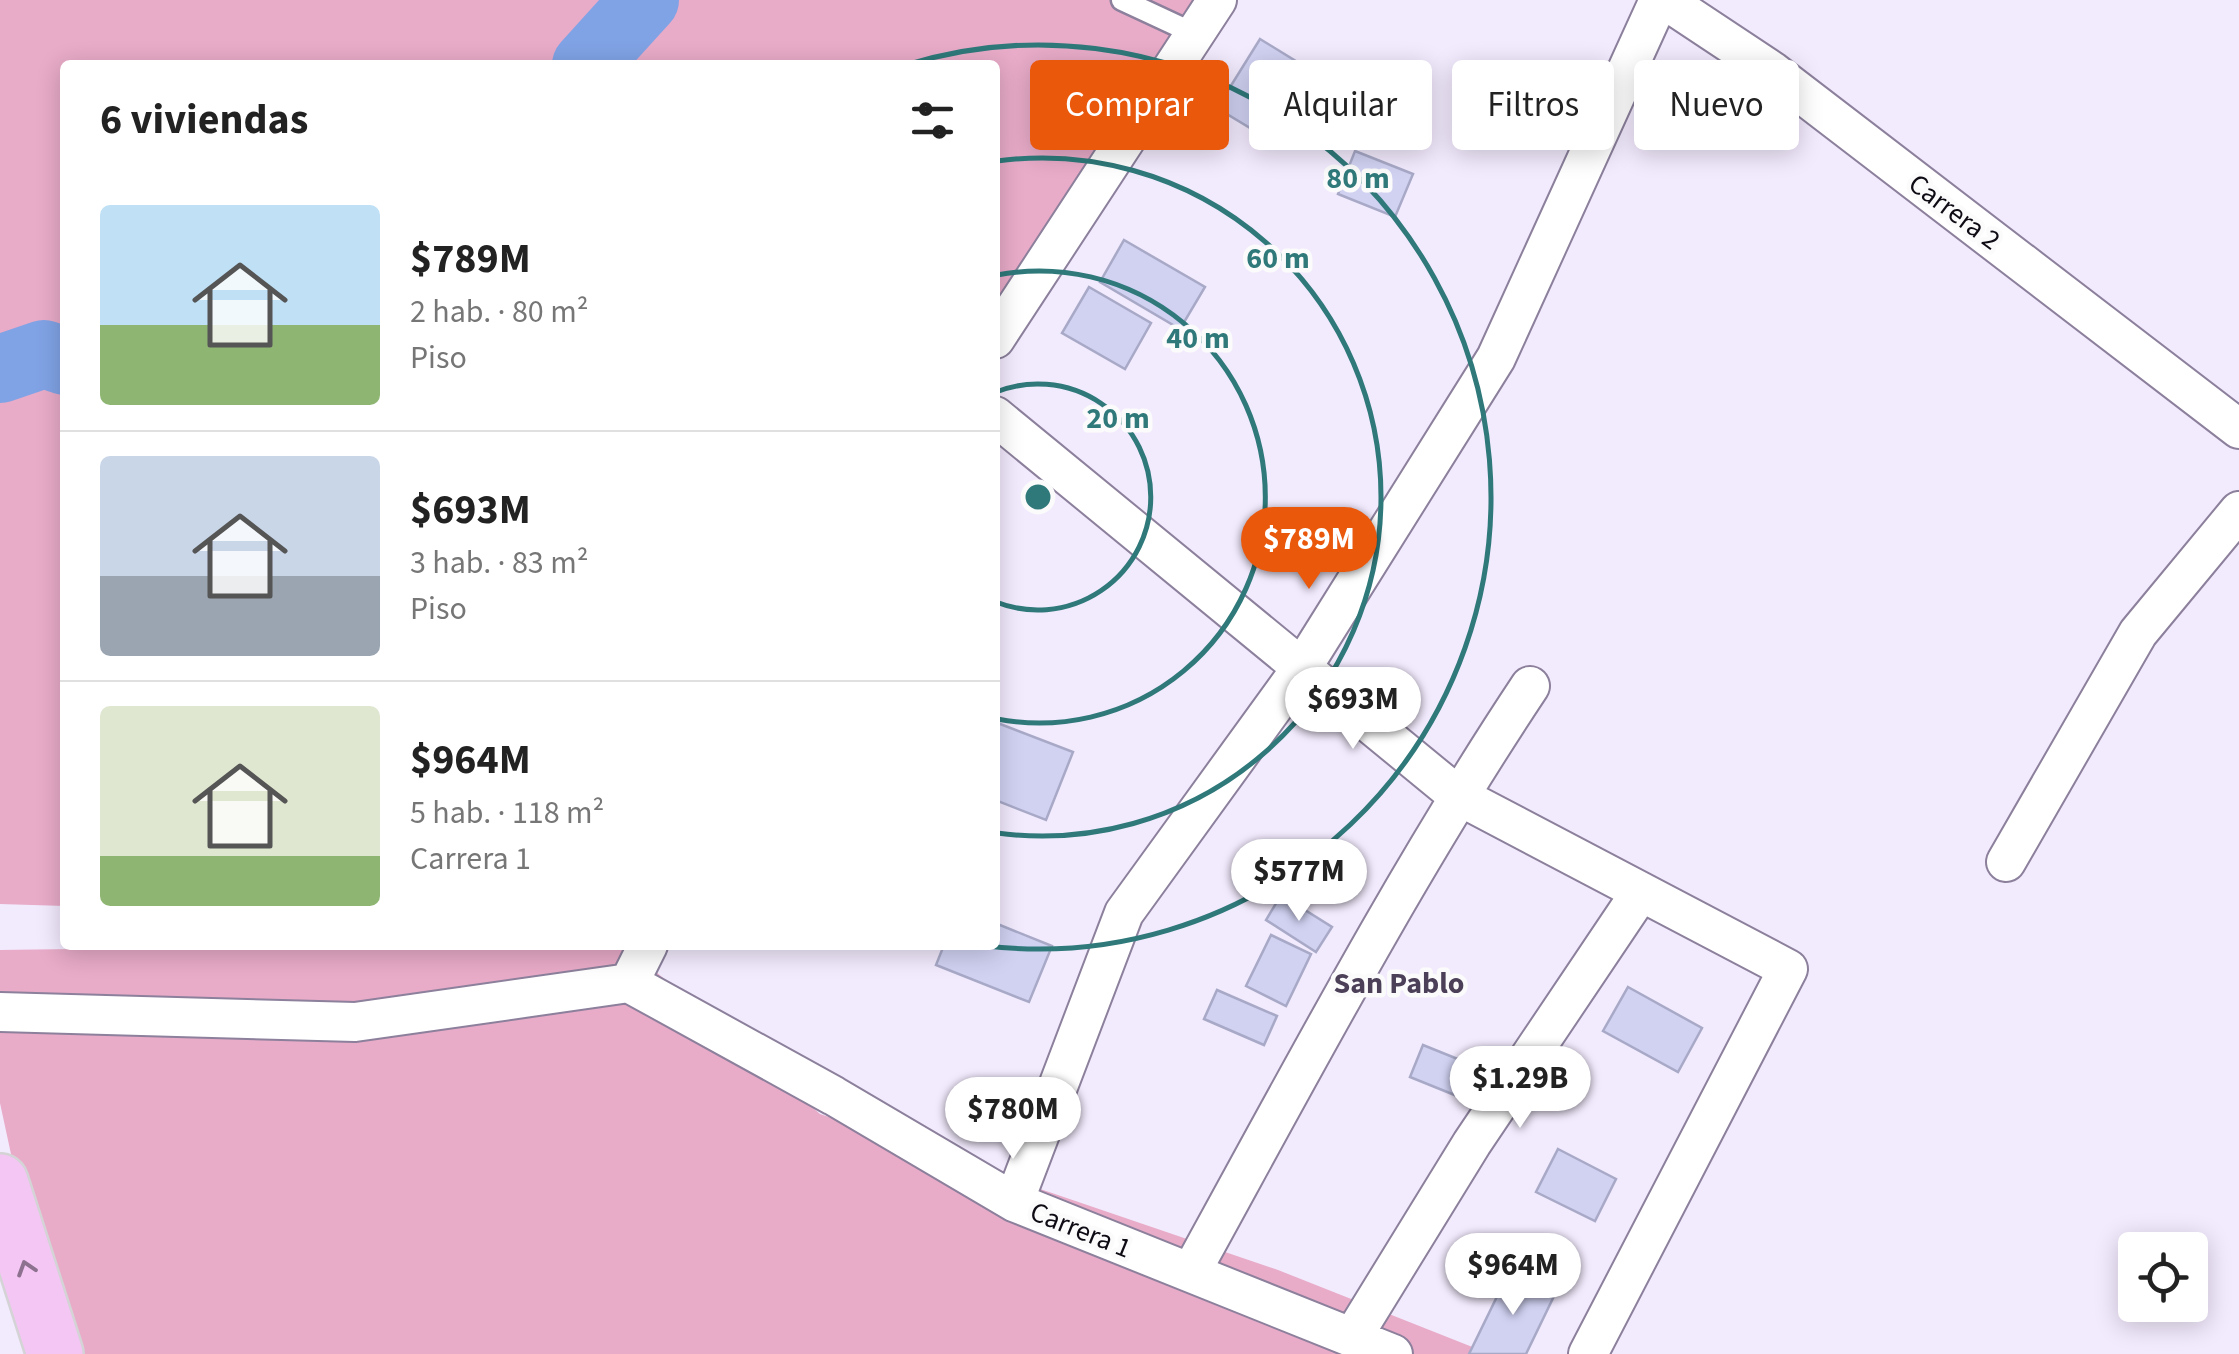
<!DOCTYPE html>
<html lang="es">
<meta charset="utf-8">
<style>
body{margin:0;font-family:"Source Sans 3",sans-serif;background:#f6f6f6;color:#222;height:100vh;display:flex;flex-direction:column;font-size:38px;white-space:nowrap}
*{box-sizing:border-box;margin:0}
p{font-size:32px;color:#767676}
.icon{flex:none;width:55px;height:55px;fill:none;stroke:currentColor;stroke-width:2;stroke-linecap:round;stroke-linejoin:round}
.map{position:relative;flex:1;overflow:hidden}
.panel{position:absolute;left:60px;top:60px;width:940px;height:890px;display:flex;flex-direction:column;background:#fff;border-radius:10px;box-shadow:0 5px 25px #0003}
.panel>*{flex:none}
.banner{position:absolute;left:1030px;top:60px;width:950px;height:90px;display:flex;gap:20px}
.tools{position:absolute;left:2118px;top:1232px;display:grid;gap:20px}
.tools a{display:grid;place-items:center;width:90px;height:90px;border-radius:10px;background:#fff;box-shadow:0 5px 25px #0003;font-size:50px}
.price{position:absolute;translate:-50% -85px;padding:0 22px;border-radius:35px;background:#fff;color:#222;font-size:32px;line-height:65px;filter:drop-shadow(0 2px 5px #0008)}
.price::after{content:'';position:absolute;left:50%;top:60px;width:30px;height:22px;margin-left:-15px;background:inherit;clip-path:polygon(0 0,100% 0,50% 100%)}
.price.active{background:#ea580c;color:#fff}
ul{padding:0;list-style:none}
li{display:flex;align-items:center;gap:30px;height:250px;padding:0 40px}
li+li{border-top:2px solid #e0e0e0}
li span{display:grid;place-items:center;flex:none;width:280px;height:200px;border-radius:10px;color:#555}
li>.icon{margin-inline-start:auto}
span .icon{width:120px;height:120px;fill:#fffc;stroke-width:1}
li b{font-size:42px}
h2{display:flex;justify-content:space-between;align-items:center;height:120px;padding:0 40px;font-size:42px}
.tag{padding:0 35px;border-radius:10px;background:#fff;box-shadow:0 5px 25px #0003;font-size:35px;line-height:90px}
.tag.active{background:#ea580c;color:#fff}
.map>svg:first-child{display:block}
.green{fill:#e8abc8}
.lines{fill:none;stroke-linecap:round;stroke-linejoin:round}
.river{stroke:#80a3e5;stroke-width:68}
.building{fill:#d1d2f2;stroke:#a8a9c7;stroke-width:2.5}
.service-casing{stroke:#8c809c;stroke-width:25}
.minor-casing{stroke:#8c809c;stroke-width:42}
.trunk-casing{stroke:#d4d3d5;stroke-width:60}
.service{stroke:#fff;stroke-width:20}
.minor{stroke:#fff;stroke-width:38}
.trunk{stroke:#f4c6f4;stroke-width:55}
.oneway{stroke:#8d7290}
.ring{fill:none;stroke:#2f797a;stroke-width:5}
.labels{text-anchor:middle;stroke-width:9;stroke-linejoin:round;paint-order:stroke}
.street-label{font-size:28px;fill:#0f0b15;stroke:#fbfbfb}
.neighbourhood-label{font-size:30px;font-weight:bold;fill:#4c4059;stroke:#fbfbfb}
.centre{fill:#2f797a;stroke:#fbfbfb;stroke-width:5}
.ring-label{font-size:30px;text-anchor:middle;font-weight:bold;fill:#2f797a;stroke:#fbfbfb;stroke-width:9;stroke-linejoin:round;paint-order:stroke}
</style>
<div class="map">
<svg width="2239" height="1354" viewBox="0 0 2239 1354">
<rect width="100%" height="100%" fill="#f2eafd"/>
<path class="green" d="M 0,0 L 1197,0 L 995,314 L 995,65 L 65,65 L 65,906 L 0,904 Z
M 354,945 L 625,945 L 820,1114 L 1278,1270 L 1490,1354 L 74,1354 L 19,1191 L 0,1103 L 0,950 Z"/>
<g class="lines">
<path class="river" d="M 586,65 L 645,0
M 0,369 L 44,354 L 65,361"/>
</g>
<path class="building" d="M 1260,39 L 1312,71 L 1270,140 L 1217,108 Z
M 1355,151 L 1413,174 L 1395,217 L 1338,194 Z
M 1124,240 L 1205,287 L 1180,329 L 1100,282 Z
M 1089,287 L 1151,323 L 1125,369 L 1062,333 Z
M 995,722 L 1073,752 L 1046,820 L 995,800 Z
M 1281,895 L 1332,927 L 1316,952 L 1266,920 Z
M 995,923 L 1052,946 L 1029,1002 L 936,965 L 944,945 L 995,945 Z
M 1271,935 L 1311,954 L 1286,1006 L 1246,986 Z
M 1628,987 L 1702,1028 L 1678,1072 L 1603,1031 Z
M 1217,990 L 1277,1016 L 1264,1045 L 1204,1019 Z
M 1423,1045 L 1475,1066 L 1462,1098 L 1410,1077 Z
M 1558,1149 L 1616,1179 L 1595,1221 L 1536,1192 Z
M 1509,1272 L 1555,1294 L 1526,1354 L 1469,1354 Z"/>
<g class="lines">
<defs>
<path id="service" d="M 1122,0 L 1193,33"/>
<path id="minor" d="M 1665,0 L 1772,71 L 2239,429
M 995,339 L 1217,0
M 995,416 L 1457,795 L 1788,969 L 1588,1354
M 2006,862 L 2138,633 L 2239,511
M 629,983 L 834,1096 L 1014,1202 L 1393,1354
M 629,983 L 648,945
M 0,1012 L 355,1022 L 629,983
M 1014,1202 L 1124,913 L 1303,666 L 1496,358 L 1659,0
M 1191,1272 C 1300,1074 1405,874 1530,686
M 1352,1338 L 1472,1143 L 1640,893"/>
<path id="trunk" d="M 0,1182 L 55,1354"/>
</defs>
<use href="#service" class="service-casing"/>
<use href="#minor" class="minor-casing"/>
<use href="#trunk" class="trunk-casing"/>
<use href="#service" class="service"/>
<use href="#minor" class="minor"/>
<use href="#trunk" class="trunk"/>
</g>
<defs><path id="oneway-chevron" d="M-2-3.5L2.5 0L-2 3.5" fill="none" stroke-width="1.6" stroke-linecap="round" stroke-linejoin="round" transform="scale(2.5)"/></defs>
<use class="oneway" href="#oneway-chevron" transform="translate(26 1268) rotate(-108)"/>
<g class="ring">
<path d="M996 392A113 113 0 1 1 996 602"/>
<path d="M997 275A226 226 0 1 1 997 719"/>
<path d="M997 161A339 339 0 1 1 997 833"/>
<path d="M906 65A452 452 0 1 1 979 945"/>
</g>
<g class="labels">
<g class="street-label">
<text transform="translate(1955 211) rotate(37)" y="10">Carrera 2</text>
<text transform="translate(1081 1229) rotate(22)" y="10">Carrera 1</text>
</g>
<g class="neighbourhood-label">
<text x="1399" y="993">San Pablo</text>
</g>
</g>
<circle cx="1038" cy="497" r="15" class="centre"/>
<g class="ring-label">
<text x="1358" y="188">80 m</text>
<text x="1278" y="268">60 m</text>
<text x="1198" y="348">40 m</text>
<text x="1118" y="428">20 m</text>
</g>
</svg>
<div class="tools">
<a><svg class="icon" aria-label="locate" viewBox="0 0 24 24"><circle cx="12" cy="12" r="6"/><path d="M12 2v4M12 18v4M2 12h4M18 12h4"/></svg></a>
</div>
<b class="price active" style="left:1309px;top:592px">$789M</b>
<b class="price" style="left:1353px;top:752px">$693M</b>
<b class="price" style="left:1299px;top:924px">$577M</b>
<b class="price" style="left:1520px;top:1131px">$1.29B</b>
<b class="price" style="left:1013px;top:1162px">$780M</b>
<b class="price" style="left:1513px;top:1318px">$964M</b>
<div class="banner">
<a class="tag active">Comprar</a>
<a class="tag">Alquilar</a>
<a class="tag">Filtros</a>
<a class="tag">Nuevo</a>
</div>
<section class="panel">
<h2>6 viviendas<svg class="icon" aria-label="filters" viewBox="0 0 24 24"><path d="M4 7h16M4 17h16"/><circle cx="9" cy="7" r="2"/><circle cx="15" cy="17" r="2"/></svg></h2>
<ul>
<li><span style="background:linear-gradient(#bfe0f5 60%,#8fb573 0)"><svg class="icon" aria-label="home" viewBox="0 0 24 24"><path d="M3 11l9-7 9 7M6 9v11h12V9"/></svg></span><div><b>$789M</b><p>2 hab. · 80 m²</p><p>Piso</p></div></li>
<li><span style="background:linear-gradient(#c9d6e8 60%,#9aa5b1 0)"><svg class="icon" aria-label="home" viewBox="0 0 24 24"><path d="M3 11l9-7 9 7M6 9v11h12V9"/></svg></span><div><b>$693M</b><p>3 hab. · 83 m²</p><p>Piso</p></div></li>
<li><span style="background:linear-gradient(#dfe7d0 75%,#8fb573 0)"><svg class="icon" aria-label="home" viewBox="0 0 24 24"><path d="M3 11l9-7 9 7M6 9v11h12V9"/></svg></span><div><b>$964M</b><p>5 hab. · 118 m²</p><p>Carrera 1</p></div></li>
</ul>
</section>
</div>
